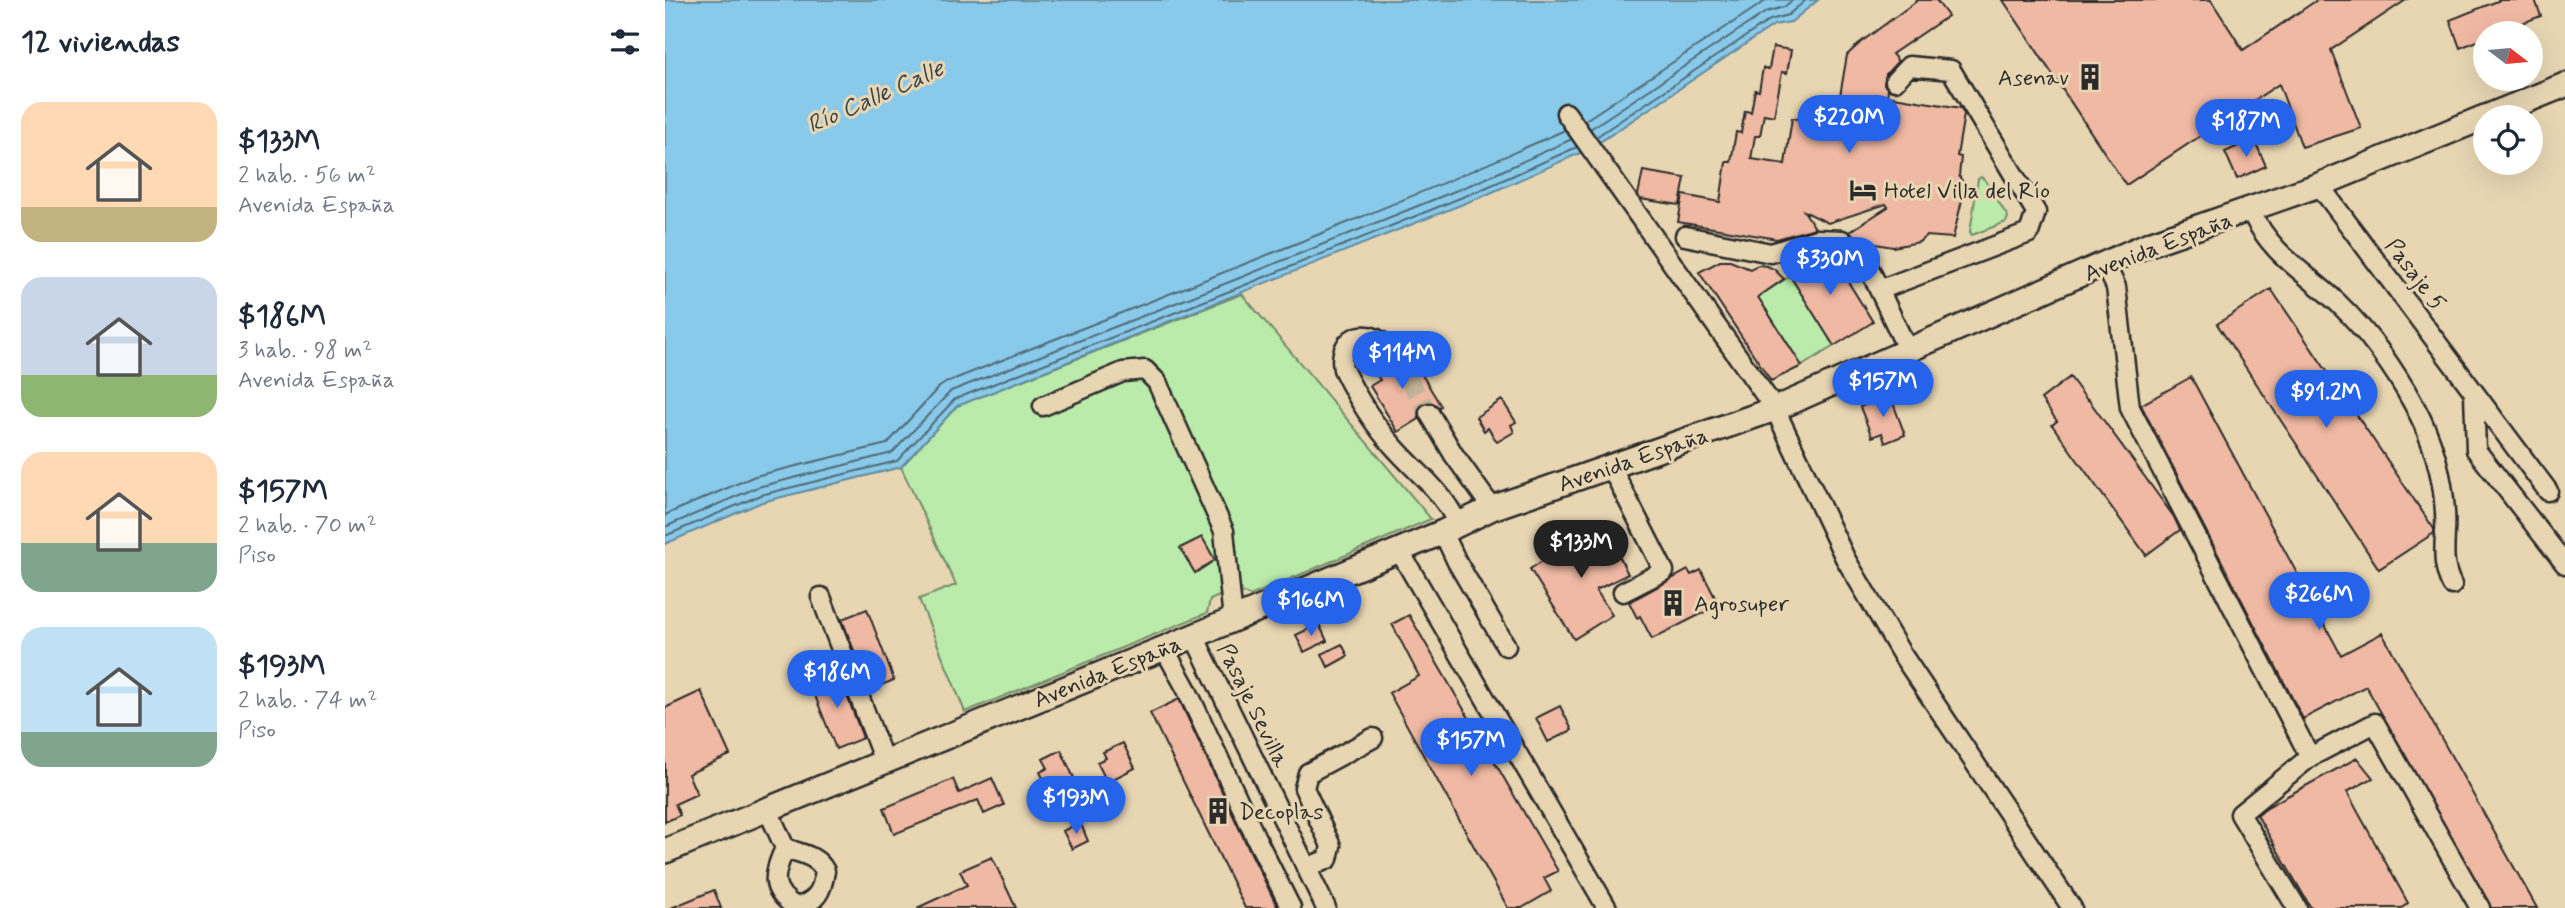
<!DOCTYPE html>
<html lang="es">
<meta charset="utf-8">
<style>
body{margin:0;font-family:Mynerve,sans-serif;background:#f6f6f7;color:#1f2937;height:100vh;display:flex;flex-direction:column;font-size:26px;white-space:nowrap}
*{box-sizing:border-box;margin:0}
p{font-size:23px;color:#747a83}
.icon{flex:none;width:38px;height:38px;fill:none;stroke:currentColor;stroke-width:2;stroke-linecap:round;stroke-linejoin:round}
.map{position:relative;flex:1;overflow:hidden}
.sheet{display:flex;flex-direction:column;background:#fff;width:665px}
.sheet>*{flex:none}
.needle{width:46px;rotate:106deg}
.controls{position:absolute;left:1808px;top:21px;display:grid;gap:14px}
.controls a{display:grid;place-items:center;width:70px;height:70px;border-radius:50%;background:#fff;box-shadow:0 7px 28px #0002;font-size:35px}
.price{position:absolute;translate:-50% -60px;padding:0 16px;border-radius:24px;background:#2563eb;color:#fff;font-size:23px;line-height:46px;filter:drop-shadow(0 2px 4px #0008)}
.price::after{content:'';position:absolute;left:50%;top:42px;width:21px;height:16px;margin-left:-10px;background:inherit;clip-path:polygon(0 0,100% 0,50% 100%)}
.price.active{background:#222;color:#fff}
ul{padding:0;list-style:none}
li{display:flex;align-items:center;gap:21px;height:175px;padding:0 21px}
li span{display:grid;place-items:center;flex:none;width:196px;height:140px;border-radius:21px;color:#555}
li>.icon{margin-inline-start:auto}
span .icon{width:84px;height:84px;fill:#fffc;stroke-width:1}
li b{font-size:30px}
h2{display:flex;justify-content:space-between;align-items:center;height:84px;padding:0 21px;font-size:30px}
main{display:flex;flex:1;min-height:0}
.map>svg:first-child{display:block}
.green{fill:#baebaa;stroke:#728b6a;stroke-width:2}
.water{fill:#89caea;stroke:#638a9e;stroke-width:2}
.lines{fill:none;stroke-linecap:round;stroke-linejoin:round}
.shore{stroke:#516b77;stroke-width:2}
.building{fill:#f0b9a3;stroke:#2b2b2b;stroke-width:2}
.minor-tunnel{stroke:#c2b498;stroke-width:18;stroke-dasharray:18 9;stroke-linecap:butt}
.minor-casing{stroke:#2b2b2b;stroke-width:23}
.major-casing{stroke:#2b2b2b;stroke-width:28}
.minor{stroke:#e8d6b3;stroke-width:18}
.major{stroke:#e8d6b3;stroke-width:23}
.labels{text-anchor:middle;stroke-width:6;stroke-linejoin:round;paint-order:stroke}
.poi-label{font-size:23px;fill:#2b2b2b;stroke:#e8d6b3;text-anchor:start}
.street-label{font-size:23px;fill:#2b2b2b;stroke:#e8d6b3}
.water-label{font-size:24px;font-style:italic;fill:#394348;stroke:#e8d6b3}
</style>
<main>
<section class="sheet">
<h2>12 viviendas<svg class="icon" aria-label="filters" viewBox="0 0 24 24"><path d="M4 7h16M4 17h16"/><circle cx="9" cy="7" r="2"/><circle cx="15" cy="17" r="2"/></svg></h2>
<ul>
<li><span style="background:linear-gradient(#ffd9b3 75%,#c2b280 0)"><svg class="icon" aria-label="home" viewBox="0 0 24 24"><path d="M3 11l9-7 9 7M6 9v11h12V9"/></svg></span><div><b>$133M</b><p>2 hab. · 56 m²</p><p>Avenida España</p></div></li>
<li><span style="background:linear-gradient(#c9d6e8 70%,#8fb573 0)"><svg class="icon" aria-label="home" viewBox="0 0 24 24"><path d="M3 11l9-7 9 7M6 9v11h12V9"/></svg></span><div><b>$186M</b><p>3 hab. · 98 m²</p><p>Avenida España</p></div></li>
<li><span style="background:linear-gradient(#ffd9b3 65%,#7fa58c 0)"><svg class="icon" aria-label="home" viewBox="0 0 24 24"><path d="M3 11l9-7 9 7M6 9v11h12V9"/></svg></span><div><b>$157M</b><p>2 hab. · 70 m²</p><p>Piso</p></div></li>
<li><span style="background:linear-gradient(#bfe0f5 75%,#7fa58c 0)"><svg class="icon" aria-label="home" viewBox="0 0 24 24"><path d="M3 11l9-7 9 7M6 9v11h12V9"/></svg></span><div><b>$193M</b><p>2 hab. · 74 m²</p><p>Piso</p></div></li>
</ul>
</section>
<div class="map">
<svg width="1900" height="908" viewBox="0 0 1900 908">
<rect width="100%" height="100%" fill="#e8d6b3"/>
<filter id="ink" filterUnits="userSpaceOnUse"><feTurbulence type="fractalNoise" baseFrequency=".0143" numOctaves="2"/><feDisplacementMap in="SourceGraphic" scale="14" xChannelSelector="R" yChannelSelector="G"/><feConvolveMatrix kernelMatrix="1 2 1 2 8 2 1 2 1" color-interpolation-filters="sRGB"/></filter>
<g filter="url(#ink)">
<path class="green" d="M 1316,177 L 1320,180 L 1343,217 L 1341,222 L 1307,235 L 1305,232 L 1313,179 Z
M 1125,276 L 1169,346 L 1137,366 L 1093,297 Z
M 577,294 L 766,519 L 585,596 L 570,589 L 545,600 L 542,613 L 300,712 L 254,599 L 291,585 L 236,467 L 292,406 Z"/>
<path class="water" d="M 0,0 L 1153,0 L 1126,22 L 1109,25 L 926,148 L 823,194 L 292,406 L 236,467 L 97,502 L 0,544 Z"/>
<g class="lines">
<path class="shore" d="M 919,121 L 1102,0
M 925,129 L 1101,12 L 1119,7 L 1128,0
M 931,137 L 1105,20 L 1123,15 L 1141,0
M 0,515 L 90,476 L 222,444 L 273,388 L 282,382 C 489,299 697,221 900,130
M 0,527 L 93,487 L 227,453 L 286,391 L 572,279 L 817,180 L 907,139
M 0,536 L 96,495 L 232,461 L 290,399 L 575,287 L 820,188 L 912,147"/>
</g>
<path class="building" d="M 1253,0 L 1271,0 L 1283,16 L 1227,54 L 1233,61 L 1221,74 L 1219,84 L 1223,90 L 1222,96 L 1296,108 L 1299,114 L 1292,156 L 1296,157 L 1294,176 L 1303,190 L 1297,200 L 1288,238 L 1261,236 L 1254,242 L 1228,247 L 1198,242 L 1184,232 L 1223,207 L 1221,204 L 1163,223 L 1139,211 L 1150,228 L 1112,239 L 1013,222 L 1018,195 L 1055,202 L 1061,162 L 1066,162 L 1071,132 L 1076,133 L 1080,111 L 1086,112 L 1090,90 L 1094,91 L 1098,68 L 1104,69 L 1108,47 L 1126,50 L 1122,73 L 1117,72 L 1109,116 L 1099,114 L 1095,136 L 1090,136 L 1086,159 L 1120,164 L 1127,118 L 1170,125 L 1182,55 L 1196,42 Z
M 1338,0 L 1546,0 L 1578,50 L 1652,0 L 1741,0 L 1666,50 L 1696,128 L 1637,147 L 1614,84 L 1461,185 Z
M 1835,0 L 1870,0 L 1876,16 L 1831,33 L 1820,33 L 1820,38 L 1795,48 L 1785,20 Z
M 1589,139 L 1601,166 L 1572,179 L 1560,152 Z
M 978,171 L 1020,178 L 1015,205 L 975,199 L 973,195 Z
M 1164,251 L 1208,322 L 1169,346 L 1122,271 L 1153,252 Z
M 1055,261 L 1065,261 L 1085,269 L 1093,265 L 1102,266 L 1109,269 L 1119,279 L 1093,297 L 1137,366 L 1106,381 L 1034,272 Z
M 1606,289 L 1769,529 L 1769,533 L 1714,569 L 1552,324 Z
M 740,347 L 776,406 L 774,407 L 765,402 L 758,404 L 753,412 L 754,419 L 733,432 L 705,386 L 715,380 L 707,368 L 718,361 L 724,366 L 734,364 L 739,359 L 737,349 Z
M 1405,377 L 1422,400 L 1423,399 L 1509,517 L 1515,530 L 1481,555 L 1387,425 L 1392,421 L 1376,399 Z
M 1526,377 L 1676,655 L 1717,633 L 1872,908 L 1826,908 L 1701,686 L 1638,719 L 1476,405 Z
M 1225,395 L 1240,435 L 1220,443 L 1217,433 L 1207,437 L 1195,407 Z
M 837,400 L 851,422 L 846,425 L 849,432 L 832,442 L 823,428 L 819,431 L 811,417 Z
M 940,527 L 963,574 L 931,590 L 947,615 L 909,639 L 865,569 L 902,545 Z
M 537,537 L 550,560 L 530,573 L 515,548 Z
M 1023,570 L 1026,575 L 1036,570 L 1054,605 L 987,639 L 975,616 L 972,618 L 964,602 Z
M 202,609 L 229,680 L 204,690 L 177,619 Z
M 744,615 L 893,871 L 879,878 L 886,891 L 857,908 L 843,908 L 724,693 L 754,676 L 727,624 Z
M 654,624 L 662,641 L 639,652 L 631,635 Z
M 677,644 L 683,656 L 663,667 L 657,654 Z
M 173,672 L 198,738 L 171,749 L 145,683 Z
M 36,691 L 65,755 L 23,774 L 32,794 L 10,804 L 15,815 L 0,822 L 0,708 Z
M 514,699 L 581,843 L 613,908 L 580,908 L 485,713 Z
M 895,706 L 907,730 L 883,742 L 871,718 Z
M 458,743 L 470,768 L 442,782 L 432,762 L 441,758 L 438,752 Z
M 396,750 L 409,778 L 384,790 L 375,772 L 383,768 L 378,759 Z
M 1692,758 L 1708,778 L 1682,792 L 1743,903 L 1737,908 L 1646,908 L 1592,815 L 1602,807 Z
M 327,778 L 339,805 L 319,814 L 313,800 L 229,834 L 219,808 L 288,779 L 294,793 Z
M 415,822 L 423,841 L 407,849 L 398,831 Z
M 327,857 L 351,908 L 252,908 L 302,885 L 295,871 Z
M 49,890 L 56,908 L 6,908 Z"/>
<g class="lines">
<path class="minor-tunnel" d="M 728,355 L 764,413"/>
<defs>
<path id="minor" d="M 901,113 L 1110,409 L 1180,558 L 1236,653 L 1407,908
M 1654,185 L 1883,491
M 1586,211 C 1606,255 1639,271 1673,303 C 1703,332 1729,368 1749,405 C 1767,438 1778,475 1780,512 C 1782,539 1774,560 1787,585
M 1020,236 L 1106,253 L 1151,239 L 1177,240 L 1204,268 L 1243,351
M 1440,264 L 1451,287 L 1465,408 L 1645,757 L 1710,723 L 1815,908
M 1214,290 L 1364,233 L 1371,212 L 1286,70 L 1244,66 L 1230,81
M 728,355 C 709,323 671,333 678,369 C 692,398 708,424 730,448 C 754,475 776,489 793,524
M 1809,393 L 1811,450 L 1900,564
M 378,406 L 458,372 L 480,370 L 492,382 L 559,531 L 568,620
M 764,413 L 789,455 L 827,508
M 946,467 L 999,571 L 958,592
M 778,532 L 792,562 L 841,646
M 734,550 L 942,908
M 156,597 L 219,761
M 529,636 L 661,908
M 499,648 L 521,688 L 591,838 L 626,908
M 102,808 L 120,848 C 108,875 104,890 131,907 C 152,902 157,891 160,871 C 152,855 136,854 120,848
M 641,868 L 663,859 L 666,846 L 639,788 L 643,773 L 708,738
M 1632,908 L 1575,814 L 1645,757"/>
<path id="major" d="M 1821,117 L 1900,85
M 0,851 L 529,636 L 778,532 L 827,508 L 1110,409 L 1484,244 L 1654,185 L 1820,117"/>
</defs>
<use href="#minor" class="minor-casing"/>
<use href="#major" class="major-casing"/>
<use href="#minor" class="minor"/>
<use href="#major" class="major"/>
</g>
</g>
<defs>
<symbol id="building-bare" viewBox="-9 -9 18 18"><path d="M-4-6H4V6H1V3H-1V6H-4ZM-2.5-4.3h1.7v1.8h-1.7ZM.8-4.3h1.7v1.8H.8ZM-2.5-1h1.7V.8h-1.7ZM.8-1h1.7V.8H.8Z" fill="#2b2b2b" stroke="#e8d6b3" stroke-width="2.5" paint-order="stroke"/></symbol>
<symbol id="hotel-bare" viewBox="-9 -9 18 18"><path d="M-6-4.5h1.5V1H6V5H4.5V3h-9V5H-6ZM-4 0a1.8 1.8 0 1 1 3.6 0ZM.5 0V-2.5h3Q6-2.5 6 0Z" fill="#2b2b2b" stroke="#e8d6b3" stroke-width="2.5" paint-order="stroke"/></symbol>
</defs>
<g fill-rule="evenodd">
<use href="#building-bare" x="1406" y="58" width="38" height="38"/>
<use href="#hotel-bare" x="1179" y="171" width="38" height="38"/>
<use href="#building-bare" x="989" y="584" width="38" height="38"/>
<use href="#building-bare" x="534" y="792" width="38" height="38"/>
</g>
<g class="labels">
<g class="poi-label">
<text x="1404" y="85" text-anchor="end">Asenav</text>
<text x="1219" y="198">Hotel Villa del Río</text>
<text x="1029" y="611">Agrosuper</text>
<text x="574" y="819">Decoplas</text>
</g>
<g class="street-label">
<text transform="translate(1493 246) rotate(-21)" y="8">Avenida España</text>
<text transform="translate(1751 274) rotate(53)" y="8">Pasaje 5</text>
<text transform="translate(968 459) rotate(-19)" y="8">Avenida España</text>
<text transform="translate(442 671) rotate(-22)" y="8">Avenida España</text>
<text transform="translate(589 705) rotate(64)" y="8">Pasaje Sevilla</text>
</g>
<g class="water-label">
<text transform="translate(210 96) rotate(-24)" y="8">Río Calle Calle</text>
</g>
</g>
</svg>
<div class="controls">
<a><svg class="needle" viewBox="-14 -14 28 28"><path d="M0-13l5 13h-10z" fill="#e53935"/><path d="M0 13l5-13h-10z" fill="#747a83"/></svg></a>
<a><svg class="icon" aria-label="locate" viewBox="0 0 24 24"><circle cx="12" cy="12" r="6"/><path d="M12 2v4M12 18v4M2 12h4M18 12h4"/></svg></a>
</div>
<b class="price" style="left:1184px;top:155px">$220M</b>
<b class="price" style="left:1581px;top:159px">$187M</b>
<b class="price" style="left:1165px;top:297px">$330M</b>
<b class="price" style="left:737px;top:391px">$114M</b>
<b class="price" style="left:1218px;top:419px">$157M</b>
<b class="price" style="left:1661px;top:430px">$91.2M</b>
<b class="price active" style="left:916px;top:580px">$133M</b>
<b class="price" style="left:1654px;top:632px">$266M</b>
<b class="price" style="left:646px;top:638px">$166M</b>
<b class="price" style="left:172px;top:710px">$186M</b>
<b class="price" style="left:806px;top:778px">$157M</b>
<b class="price" style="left:411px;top:836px">$193M</b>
</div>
</main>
